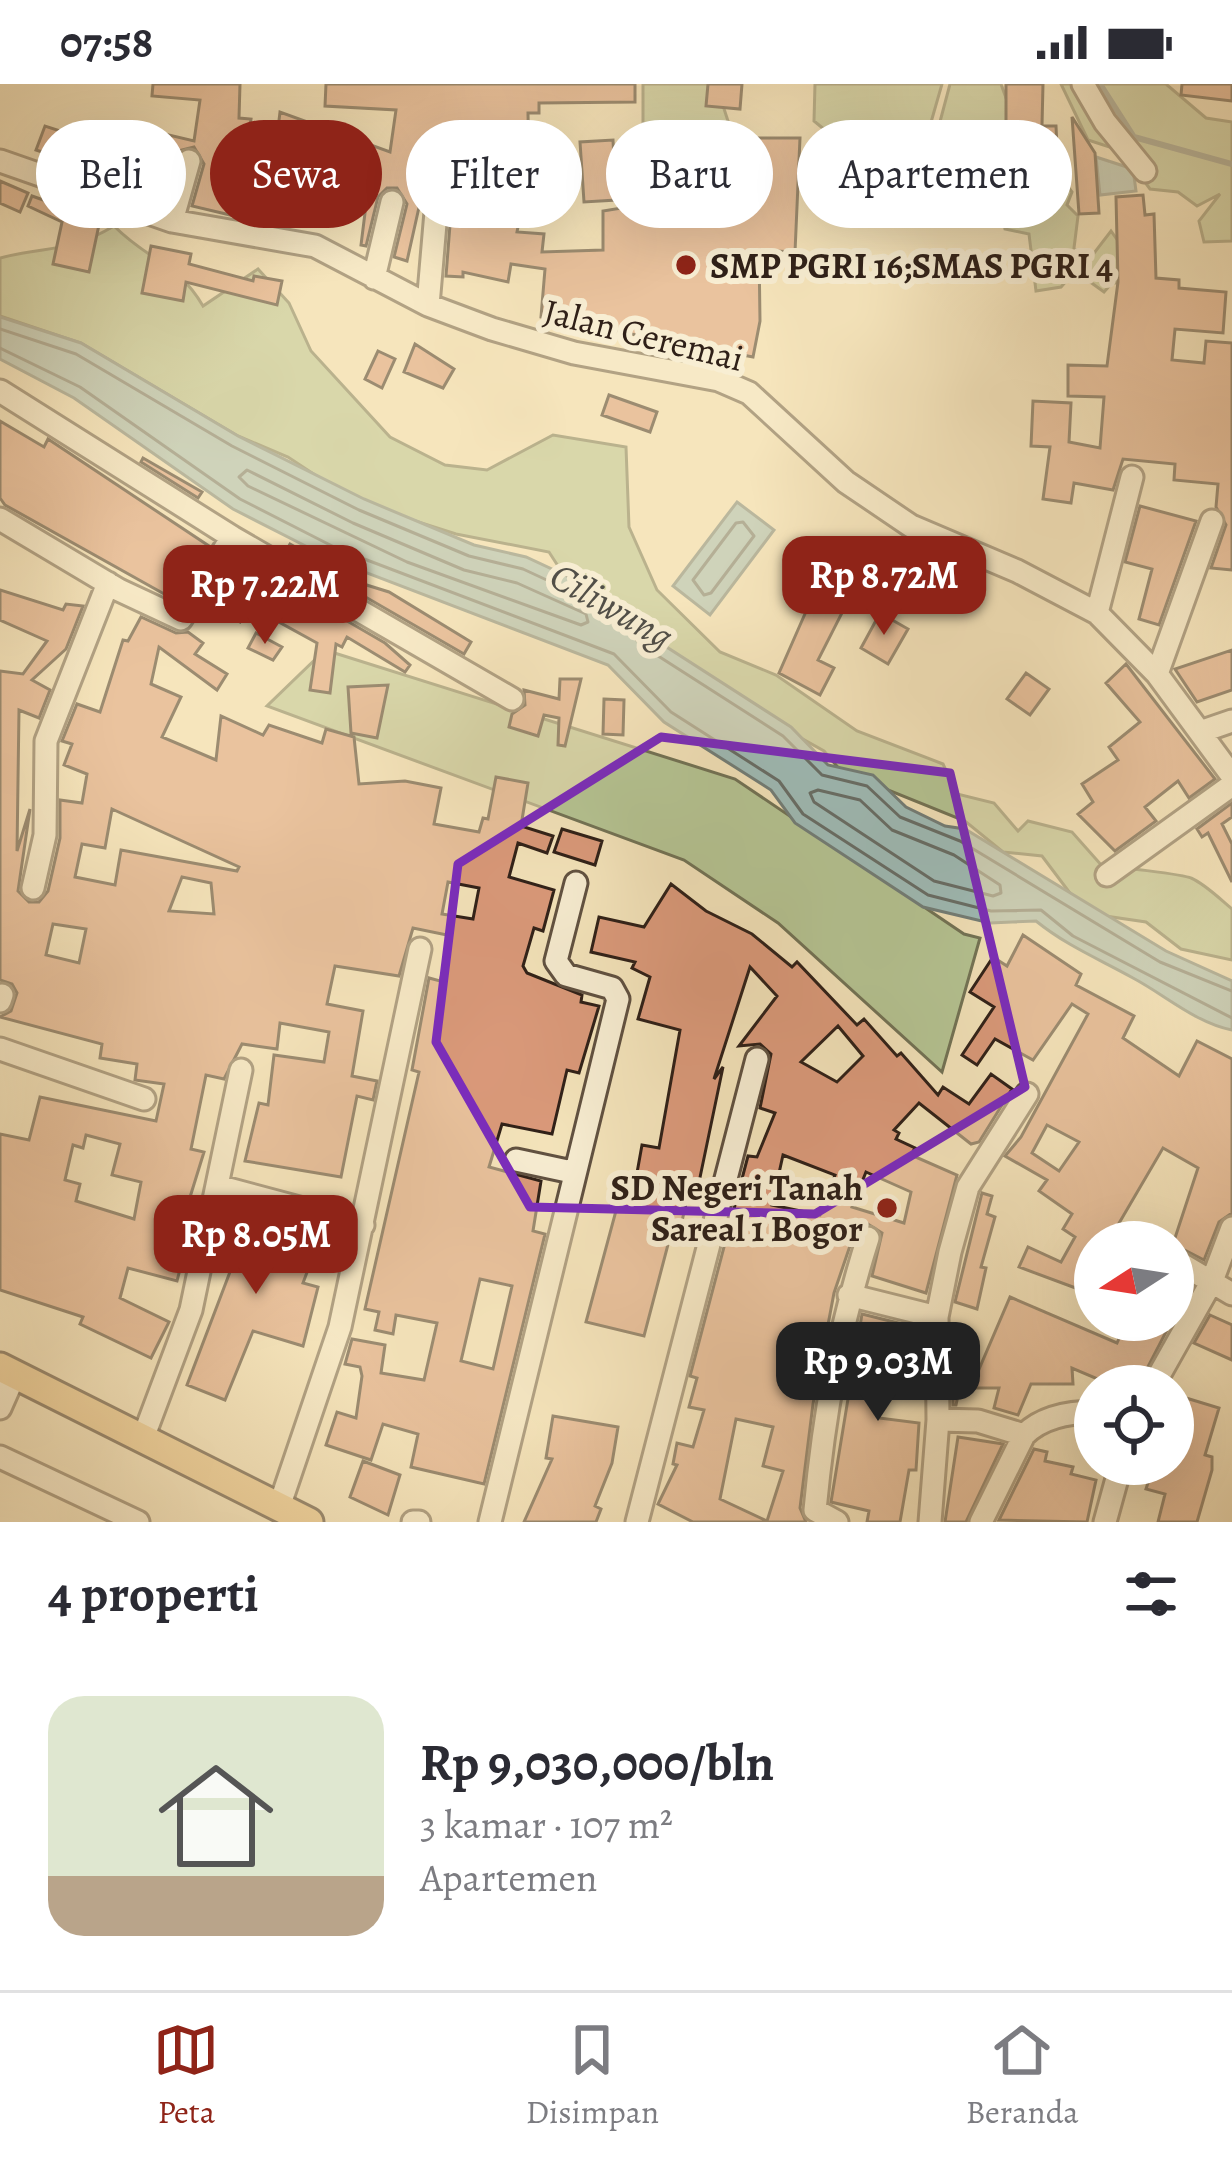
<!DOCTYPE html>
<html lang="id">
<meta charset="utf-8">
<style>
body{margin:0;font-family:Alegreya,serif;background:#f2f2f3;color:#2b2b33;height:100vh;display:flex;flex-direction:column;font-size:45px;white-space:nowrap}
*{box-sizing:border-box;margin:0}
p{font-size:39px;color:#7c7c81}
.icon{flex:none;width:66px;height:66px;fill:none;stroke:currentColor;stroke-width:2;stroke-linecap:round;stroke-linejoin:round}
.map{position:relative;height:1438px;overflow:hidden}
.panel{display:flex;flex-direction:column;background:#fff;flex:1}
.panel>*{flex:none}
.guide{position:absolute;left:36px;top:36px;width:1161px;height:108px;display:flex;gap:24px}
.needle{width:78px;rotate:258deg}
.controls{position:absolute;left:1074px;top:1137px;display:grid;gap:24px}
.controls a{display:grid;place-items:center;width:120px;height:120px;border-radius:50%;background:#fff;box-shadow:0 12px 48px #0002;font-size:60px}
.price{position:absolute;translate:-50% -102px;padding:0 27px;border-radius:24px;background:#8f2418;color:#fff;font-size:39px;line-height:78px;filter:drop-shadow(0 3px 6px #0008)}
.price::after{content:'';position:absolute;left:50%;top:72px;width:36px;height:27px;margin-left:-18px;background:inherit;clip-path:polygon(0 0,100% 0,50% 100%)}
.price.current{background:#222;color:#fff}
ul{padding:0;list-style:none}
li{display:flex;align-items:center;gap:36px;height:300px;padding:0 48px}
li span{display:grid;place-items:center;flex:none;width:336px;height:240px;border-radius:36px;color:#555}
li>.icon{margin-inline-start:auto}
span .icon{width:144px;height:144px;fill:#fffc;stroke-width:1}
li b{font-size:51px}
h2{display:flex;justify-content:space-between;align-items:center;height:144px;padding:0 48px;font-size:51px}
.pill{padding:0 42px;border-radius:54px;background:#fff;box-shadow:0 12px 48px #0002;font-size:42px;line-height:108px}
.pill.current{background:#8f2418;color:#fff}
.status{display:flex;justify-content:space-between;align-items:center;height:84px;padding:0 60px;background:#fff;direction:ltr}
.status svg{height:33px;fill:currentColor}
.tab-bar{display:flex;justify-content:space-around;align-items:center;height:168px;border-top:3px solid #e1e1e2;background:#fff;font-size:33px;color:#7c7c81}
.tab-bar a{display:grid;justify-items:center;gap:6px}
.tab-bar .current{color:#8f2418}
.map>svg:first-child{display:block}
.green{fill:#b6c695;stroke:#727356;stroke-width:3}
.water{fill:#9fbdb9;stroke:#727e79;stroke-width:3}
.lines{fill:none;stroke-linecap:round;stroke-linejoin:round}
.shore{stroke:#676e68;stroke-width:3}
.stream{stroke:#727e79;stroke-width:6}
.building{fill:#db9a7b;stroke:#2f2018;stroke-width:3;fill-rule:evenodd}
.minor-casing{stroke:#605141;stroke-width:27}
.major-casing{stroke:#2f2018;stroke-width:33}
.minor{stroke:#f8eed3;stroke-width:21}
.major{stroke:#eac27e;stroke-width:27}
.marked{fill:none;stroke:#7b2cbf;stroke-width:9;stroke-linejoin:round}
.poi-dot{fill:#8f2418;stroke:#f8eed3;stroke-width:4.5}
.labels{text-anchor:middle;stroke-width:12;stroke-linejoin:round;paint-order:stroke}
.poi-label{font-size:36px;font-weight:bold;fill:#2f2018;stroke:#f8eed3;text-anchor:start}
.street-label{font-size:36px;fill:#2f2018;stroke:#f8eed3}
.water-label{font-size:39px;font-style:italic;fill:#514f48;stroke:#f8eed3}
</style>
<div class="status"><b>07:58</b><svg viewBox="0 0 49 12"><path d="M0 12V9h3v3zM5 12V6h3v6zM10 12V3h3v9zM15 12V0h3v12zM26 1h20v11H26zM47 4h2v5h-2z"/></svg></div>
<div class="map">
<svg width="1232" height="1438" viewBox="0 0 1232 1438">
<rect width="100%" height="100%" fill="#f5e5bc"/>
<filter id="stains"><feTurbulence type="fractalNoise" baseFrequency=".00167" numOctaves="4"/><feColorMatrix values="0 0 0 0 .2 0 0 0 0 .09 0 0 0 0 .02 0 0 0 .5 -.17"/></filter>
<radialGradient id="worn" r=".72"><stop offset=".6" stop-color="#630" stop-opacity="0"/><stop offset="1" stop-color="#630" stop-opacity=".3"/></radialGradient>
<path class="green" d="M 643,0 L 716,0 L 738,68 L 643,65 Z
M 815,0 L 942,0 L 921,73 L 911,80 L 853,69 L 814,37 Z
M 950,0 L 1001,0 L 1017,45 L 1011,46 L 1004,65 L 1037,58 L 1068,89 L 1066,100 L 1072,108 L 1067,121 L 1078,132 L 1074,164 L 1088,177 L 1111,147 L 1123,164 L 1124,199 L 1112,199 L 1104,208 L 1075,187 L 1061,203 L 1036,207 L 1029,150 L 1005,145 L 999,111 L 973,91 L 981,72 L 933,64 Z
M 1061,0 L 1166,0 L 1206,34 L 1232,38 L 1232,157 L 1204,158 L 1199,137 L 1220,110 L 1197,122 L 1178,108 L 1150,105 L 1122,67 L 1088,56 Z
M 114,142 C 150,178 177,178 203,222 L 258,185 L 289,219 L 311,267 L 390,353 L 445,381 L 487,386 L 553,351 L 626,363 L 629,443 L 657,506 L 720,568 L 776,591 L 857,647 L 943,680 L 957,710 L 994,719 L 1018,747 L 1028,737 L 1072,748 L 1103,783 C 1109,781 1185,791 1191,794 C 1205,800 1220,815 1232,825 L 1232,876 L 1181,865 L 1146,838 L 1085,829 L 1042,772 L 1003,768 L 965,737 L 841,687 L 824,667 L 758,630 L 569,499 L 549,468 L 456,450 L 356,418 L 288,373 L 238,352 L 81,259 L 0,232 L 0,174 C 50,161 67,170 114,142 Z
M 325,566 L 735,695 L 964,850 L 980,854 L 942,988 L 778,839 L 684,776 L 267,622 Z"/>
<path class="water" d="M 1096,73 L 1133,85 L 1136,107 L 1100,111 Z
M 0,233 L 81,259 L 238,352 L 364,415 L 474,461 L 526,473 L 618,516 L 648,551 L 791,643 L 828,681 L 873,691 L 906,723 L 945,742 L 965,745 L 1166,867 L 1232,897 L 1232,946 C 1196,939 1165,911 1133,894 C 1099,875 1067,862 1036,837 L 990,839 L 923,823 L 795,739 L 771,706 L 664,638 L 608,581 L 333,476 L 233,425 L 74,314 L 0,275 Z
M 737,418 L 774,446 L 710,531 L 673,502 Z"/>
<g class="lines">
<path class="shore" d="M 0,245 L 76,270 L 232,362 L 359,426 L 469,472 L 523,485 L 609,525 L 641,561 L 783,652 L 822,691 L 867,702 L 900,733 L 960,757 L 1160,878 L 1232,907
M 0,264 L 80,303 L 240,415 L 338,465 L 614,570 L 671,628 L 779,697 L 803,730 L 928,811 L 991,827 L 1041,826 L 1073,852 L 1232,934
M 247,386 L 353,439 L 464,486 L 517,499 L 586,530 L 588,538 L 581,541 L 407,478 L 248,402 L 239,393 Z
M 743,438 L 754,452 L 711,509 L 704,511 L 693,496 L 736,439 Z
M 818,706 L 860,716 L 892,746 L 954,771 L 1000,801 L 1001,809 L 993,812 L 934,797 L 814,718 L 810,709 Z"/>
<path class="stream" d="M 1100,0 L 1134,53 L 1232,80"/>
</g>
<path class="building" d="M 153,0 L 240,0 L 239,34 L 251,35 L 243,86 L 296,94 L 300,56 L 277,53 L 280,28 L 390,68 L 396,26 L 325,22 L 326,0 L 635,0 L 635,18 L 539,19 L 539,29 L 528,29 L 529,87 L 517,148 L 544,150 L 542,168 L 603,166 L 603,127 L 665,117 L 675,82 L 693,87 L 700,56 L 753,68 L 753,54 L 800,54 L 795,168 L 759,166 L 760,237 L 753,273 L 541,233 L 545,185 L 511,180 L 508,198 L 463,188 L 463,193 L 446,192 L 451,128 L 440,114 L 442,75 L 430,74 L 407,177 L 394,173 L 407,120 L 397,104 L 387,104 L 378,113 L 366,162 L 361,161 L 365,129 L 301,128 L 299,137 L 247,130 L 247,135 L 192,122 L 204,80 L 194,63 L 178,67 L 168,96 L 118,83 L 115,94 L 94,86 L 92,93 L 77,88 L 79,80 L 36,66 L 45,42 L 88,56 L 92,43 L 128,56 L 131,42 L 194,57 L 200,16 L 152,12 ZM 482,70 L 512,71 L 510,110 L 476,103 Z
M 708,0 L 742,0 L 740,25 L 706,22 Z
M 1006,0 L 1043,0 L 1042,42 L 1056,42 L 1057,64 L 1026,66 L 1024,39 L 1006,39 Z
M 1182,0 L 1232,0 L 1232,17 L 1181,11 Z
M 1072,33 L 1095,69 L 1099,129 L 1079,130 Z
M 613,56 L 616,116 L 584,118 L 580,58 Z
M 0,97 L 28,109 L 20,128 L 0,119 Z
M 1143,111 L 1145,131 L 1154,130 L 1156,194 L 1179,196 L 1179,204 L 1226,208 L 1223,249 L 1175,245 L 1172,276 L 1204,279 L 1206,257 L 1232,259 L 1232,486 L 1211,484 L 1226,441 L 1216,423 L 1218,400 L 1174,396 L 1175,380 L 1123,375 L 1113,406 L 1074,399 L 1071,419 L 1043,415 L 1050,363 L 1031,362 L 1033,317 L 1071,319 L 1069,358 L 1100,364 L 1104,313 L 1068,312 L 1068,281 L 1107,282 L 1118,198 L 1116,113 Z
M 32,112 L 100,136 L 89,188 L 53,180 L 62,138 L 28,122 Z
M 151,162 L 191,170 L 189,180 L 253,197 L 254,192 L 282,197 L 277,221 L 186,198 L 183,217 L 142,209 Z
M 415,260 L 454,285 L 443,304 L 404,288 Z
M 378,267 L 395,275 L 382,304 L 365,295 Z
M 609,311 L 657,328 L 650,348 L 602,331 Z
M 0,337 L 44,363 L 48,355 L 209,462 L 175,516 L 5,421 L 0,414 Z
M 143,374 L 202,408 L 198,414 L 141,378 Z
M 1140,422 L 1196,437 L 1159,541 L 1139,535 L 1152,485 L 1125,478 Z
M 290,460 L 357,498 L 389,508 L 471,558 L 464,570 L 286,467 Z
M 237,473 L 385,559 L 410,581 L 405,588 L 347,553 L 342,563 L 336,560 L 330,609 L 310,606 L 317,559 L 279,538 L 289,516 L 259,501 L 240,538 L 223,529 L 242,492 L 230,484 Z
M 0,506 L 63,526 L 66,520 L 83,522 L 66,565 L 32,596 L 50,606 L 39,634 L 19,626 L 17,767 L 30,725 L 18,807 L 29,818 L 39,818 L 48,807 L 60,754 L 60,716 L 82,719 L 87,690 L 64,681 L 72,660 L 62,657 L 77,620 L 100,628 L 123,556 L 128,557 L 141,533 L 176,549 L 188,548 L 203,559 L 195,570 L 227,590 L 217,606 L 159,563 L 151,600 L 181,613 L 162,653 L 216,676 L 221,632 L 263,651 L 269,641 L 322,659 L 326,645 L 354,653 L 359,700 L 405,697 L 441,704 L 434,740 L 479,748 L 483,734 L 488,735 L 496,693 L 528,699 L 521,742 L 553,752 L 547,769 L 518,759 L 509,793 L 554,806 L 543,847 L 534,844 L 523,882 L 527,889 L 582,911 L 581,918 L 599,922 L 579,989 L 567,986 L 552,1050 L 502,1040 L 489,1083 L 541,1097 L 533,1147 L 545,1150 L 484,1400 L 411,1383 L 418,1350 L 383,1340 L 371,1376 L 326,1361 L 337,1328 L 356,1334 L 362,1292 L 360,1283 L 345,1280 L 352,1255 L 385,1261 L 381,1289 L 424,1296 L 437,1239 L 396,1231 L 393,1250 L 375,1246 L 379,1228 L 365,1225 L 419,988 L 412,986 L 429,894 L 440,897 L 449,865 L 447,851 L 413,844 L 399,892 L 335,882 L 327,920 L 363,927 L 352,992 L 377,997 L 373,1016 L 357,1012 L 341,1093 L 245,1077 L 259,1019 L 268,1021 L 274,971 L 324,978 L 329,948 L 280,939 L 277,965 L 242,960 L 224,995 L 206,991 L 191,1065 L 204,1068 L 177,1155 L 187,1158 L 177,1197 L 128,1184 L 120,1214 L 169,1238 L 151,1274 L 80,1240 L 83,1233 L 0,1206 L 0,1050 L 29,1056 L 40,1013 L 156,1037 L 164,1000 L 135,996 L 137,980 L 100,974 L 102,960 L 0,933 L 11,927 L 17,909 L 12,900 L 0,896 L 0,587 L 23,590 L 47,557 L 0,536 ZM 112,725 L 239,783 L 237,787 L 121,766 L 115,801 L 75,793 L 82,760 L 105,764 ZM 182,793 L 211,799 L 214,830 L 169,827 ZM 448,798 L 479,804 L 473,835 L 442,830 ZM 53,840 L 86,845 L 79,879 L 46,871 ZM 86,1051 L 120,1060 L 112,1091 L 141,1098 L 134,1135 L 76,1117 L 80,1100 L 65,1096 L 73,1061 L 83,1064 ZM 480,1195 L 512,1202 L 493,1285 L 461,1277 Z
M 815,507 L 845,523 L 818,576 L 834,584 L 820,611 L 779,589 Z
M 880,529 L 908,545 L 888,580 L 861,564 Z
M 256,549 L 282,563 L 273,576 L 248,564 Z
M 1232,566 L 1232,606 L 1197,618 L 1175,585 Z
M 1126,580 L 1215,695 L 1189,714 L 1178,697 L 1145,723 L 1156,737 L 1115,767 L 1078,730 L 1093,718 L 1082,700 L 1118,676 L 1109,663 L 1140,638 L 1106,599 Z
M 1026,589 L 1049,605 L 1030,631 L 1007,615 Z
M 560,595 L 581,595 L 565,662 L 558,661 L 559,634 L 544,631 L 538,652 L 509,643 L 512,630 L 525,621 L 524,606 L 559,615 Z
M 388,601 L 377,654 L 351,649 L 348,603 Z
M 604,615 L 624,616 L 623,651 L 603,650 Z
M 1232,719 L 1232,733 L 1222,740 L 1232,760 L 1232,798 L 1208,749 L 1202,753 L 1197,745 Z
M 562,745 L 602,757 L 595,781 L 554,768 Z
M 671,800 L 706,827 L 752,850 L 792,883 L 797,878 L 857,941 L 864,935 L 897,972 L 901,969 L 938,1011 L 943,1003 L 969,1020 L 991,990 L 1012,1005 L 979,1058 L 971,1060 L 919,1019 L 894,1046 L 899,1049 L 896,1055 L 915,1064 L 911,1071 L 957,1091 L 926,1209 L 872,1192 L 882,1149 L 866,1139 L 854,1150 L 834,1209 L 813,1320 L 800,1424 L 806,1438 L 693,1438 L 658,1420 L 677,1381 L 673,1380 L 677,1359 L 693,1363 L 704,1326 L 689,1323 L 697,1294 L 690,1292 L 748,1072 L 757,1073 L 775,1029 L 760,1024 L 771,970 L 760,960 L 739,962 L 777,912 L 750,883 L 714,995 L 723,983 L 698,1103 L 690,1101 L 679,1151 L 671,1149 L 644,1252 L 586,1238 L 624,1097 L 635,1100 L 642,1061 L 659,1064 L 680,946 L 638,935 L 650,893 L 632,884 L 635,878 L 591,868 L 599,833 L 644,843 ZM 838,942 L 863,972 L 837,998 L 801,978 ZM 783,1071 L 835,1091 L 820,1131 L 772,1121 ZM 866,1088 L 911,1108 L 904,1139 L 852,1123 ZM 736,1335 L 773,1343 L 763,1382 L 783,1387 L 767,1437 L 720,1415 Z
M 1023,851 L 1081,890 L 1076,901 L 1134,932 L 1123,954 L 1179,992 L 1197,957 L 1232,975 L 1232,1129 L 1219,1138 L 1204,1176 L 1173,1160 L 1198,1084 L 1163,1064 L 1108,1158 L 1095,1158 L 1095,1175 L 1081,1206 L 1019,1183 L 1028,1163 L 1061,1178 L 1075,1153 L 1063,1145 L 1072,1130 L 1039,1107 L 1047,1096 L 1005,1072 L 1021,1053 L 1088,930 L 1072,920 L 1033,976 L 995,955 L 977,981 L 962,971 L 994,923 L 970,908 L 993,873 L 1007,882 ZM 1047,1041 L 1079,1058 L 1059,1087 L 1032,1069 Z
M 982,1109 L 992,1112 L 987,1130 L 995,1133 L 981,1183 L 986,1184 L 977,1225 L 955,1218 Z
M 240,1129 L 290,1137 L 287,1147 L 318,1159 L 303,1199 L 318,1203 L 303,1262 L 253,1247 L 225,1316 L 187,1301 L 233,1180 L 217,1174 L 224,1139 L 236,1143 Z
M 1173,1192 L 1191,1203 L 1178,1227 L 1173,1224 Z
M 1010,1213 L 1117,1259 L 1127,1236 L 1166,1248 L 1138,1302 L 1114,1302 L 1072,1284 L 1073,1300 L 1031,1300 L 1018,1331 L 994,1324 L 999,1304 L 971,1304 Z
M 862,1230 L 922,1245 L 916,1294 L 882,1290 L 879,1334 L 919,1339 L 916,1386 L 909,1386 L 900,1438 L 867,1438 L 869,1427 L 831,1418 Z
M 1210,1231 L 1232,1241 L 1232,1276 L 1194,1259 Z
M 952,1245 L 971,1249 L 956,1321 L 953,1321 Z
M 1173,1310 L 1219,1324 L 1205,1371 L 1212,1373 L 1212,1386 L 1197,1438 L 1158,1438 L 1165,1410 L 1146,1405 L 1154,1380 L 1173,1380 Z
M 553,1332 L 618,1343 L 612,1379 L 595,1422 L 601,1425 L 596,1438 L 524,1438 L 552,1375 L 546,1374 Z
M 958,1353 L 1003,1360 L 966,1438 L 945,1438 Z
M 1034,1365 L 1047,1368 L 1045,1377 L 1073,1383 L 1071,1390 L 1096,1396 L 1087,1438 L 999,1436 Z
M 363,1377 L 400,1391 L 388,1431 L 350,1413 Z"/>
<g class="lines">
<defs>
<path id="minor" d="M 1083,0 L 1105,38 L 1145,87
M 0,77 L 172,137 L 315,162 L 428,221 L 492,245 L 574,269 L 719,296 L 749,309 L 846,398 L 911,442 L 1017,487 L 1097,529 L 1157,590 L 1232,692
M 172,137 L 189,77
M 374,194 L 392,118
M 428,221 L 436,128
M 0,307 L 232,453 L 181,535 L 119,506 L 0,435
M 232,453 L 512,615
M 1097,529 L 1132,393
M 1157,590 L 1212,437
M 1200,648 L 1232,637
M 1107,791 L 1232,701
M 33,804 L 45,751 L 46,657 L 108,499
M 0,917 L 2,911
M 0,965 L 144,1015
M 516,1076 L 572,1088
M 217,1102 L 363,1141
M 1135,1154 L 1142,1158
M 1173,1175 L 1232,1210
M 849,1211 L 937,1233
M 1153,1302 L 1212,1197 L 1232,1144
M 0,1324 L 15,1290
M 938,1336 L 978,1337 L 1024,1351 C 1042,1333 1069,1328 1095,1328
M 143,1354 L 191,1226 L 241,986
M 0,1373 L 138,1438
M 279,1423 L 340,1243 L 420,865
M 413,1438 L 419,1438
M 490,1438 L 618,915 L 612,904 L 566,891 L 556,877 L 576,799
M 637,1438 L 757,975
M 837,1438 L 815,1426 C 824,1331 839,1245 868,1154
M 930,1438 L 938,1336 L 937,1233 L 950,1168 L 968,1103 L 1027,1010
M 981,1438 L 1024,1351
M 1105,1438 L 1121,1380"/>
<path id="major" d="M 0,1283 L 309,1438"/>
</defs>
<use href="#minor" class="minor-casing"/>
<use href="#major" class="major-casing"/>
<use href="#minor" class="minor"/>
<use href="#major" class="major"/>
</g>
<path d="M0 0H1232V1438H0ZM 661,653 L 950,689 L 1025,1003 L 815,1130 L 530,1123 L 436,958 L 458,780 Z" fill="#f5e5bc" fill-opacity=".55" fill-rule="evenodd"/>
<path class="marked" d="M 661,653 L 950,689 L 1025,1003 L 815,1130 L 530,1123 L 436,958 L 458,780 Z"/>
<g class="poi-dot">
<circle cx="686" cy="181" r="12"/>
<circle cx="887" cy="1124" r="12"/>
</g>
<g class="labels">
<g class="poi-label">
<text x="710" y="194">SMP PGRI 16;SMAS PGRI 4</text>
<text x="863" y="1116" text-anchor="end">SD Negeri Tanah<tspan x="863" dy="41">Sareal 1 Bogor</tspan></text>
</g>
<g class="street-label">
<text transform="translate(644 250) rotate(14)" y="13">Jalan Ceremai</text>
</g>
<g class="water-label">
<text transform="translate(612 521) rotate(30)" y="14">Ciliwung</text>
</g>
</g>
<rect width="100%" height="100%" filter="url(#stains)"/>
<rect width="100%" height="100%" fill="url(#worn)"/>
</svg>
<div class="controls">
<a><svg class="needle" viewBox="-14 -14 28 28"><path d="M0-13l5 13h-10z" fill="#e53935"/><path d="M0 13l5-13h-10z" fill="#7c7c81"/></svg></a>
<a><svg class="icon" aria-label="locate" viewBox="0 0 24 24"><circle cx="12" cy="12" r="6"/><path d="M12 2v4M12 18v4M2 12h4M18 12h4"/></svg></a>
</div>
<b class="price" style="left:884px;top:554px">Rp 8.72M</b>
<b class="price" style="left:265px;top:563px">Rp 7.22M</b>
<b class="price" style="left:256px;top:1213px">Rp 8.05M</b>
<b class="price current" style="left:878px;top:1340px">Rp 9.03M</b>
<div class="guide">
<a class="pill">Beli</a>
<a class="pill current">Sewa</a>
<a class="pill">Filter</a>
<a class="pill">Baru</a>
<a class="pill">Apartemen</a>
</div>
</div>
<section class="panel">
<h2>4 properti<svg class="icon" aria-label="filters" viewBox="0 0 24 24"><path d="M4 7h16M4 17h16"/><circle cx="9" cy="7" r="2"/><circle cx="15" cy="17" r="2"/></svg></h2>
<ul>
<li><span style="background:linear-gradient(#dfe7d0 75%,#b9a48a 0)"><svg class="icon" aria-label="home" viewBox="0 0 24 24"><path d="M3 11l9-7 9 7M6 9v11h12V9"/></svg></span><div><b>Rp 9,030,000/bln</b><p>3 kamar · 107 m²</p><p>Apartemen</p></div></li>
</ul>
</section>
<nav class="tab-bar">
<a class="current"><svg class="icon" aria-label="map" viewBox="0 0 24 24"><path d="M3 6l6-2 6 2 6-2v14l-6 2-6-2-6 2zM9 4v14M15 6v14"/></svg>Peta</a>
<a><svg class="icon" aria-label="saved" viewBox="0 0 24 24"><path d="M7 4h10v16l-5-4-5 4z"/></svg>Disimpan</a>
<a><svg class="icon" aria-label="home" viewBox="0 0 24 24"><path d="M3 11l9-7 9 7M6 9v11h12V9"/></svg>Beranda</a>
</nav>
